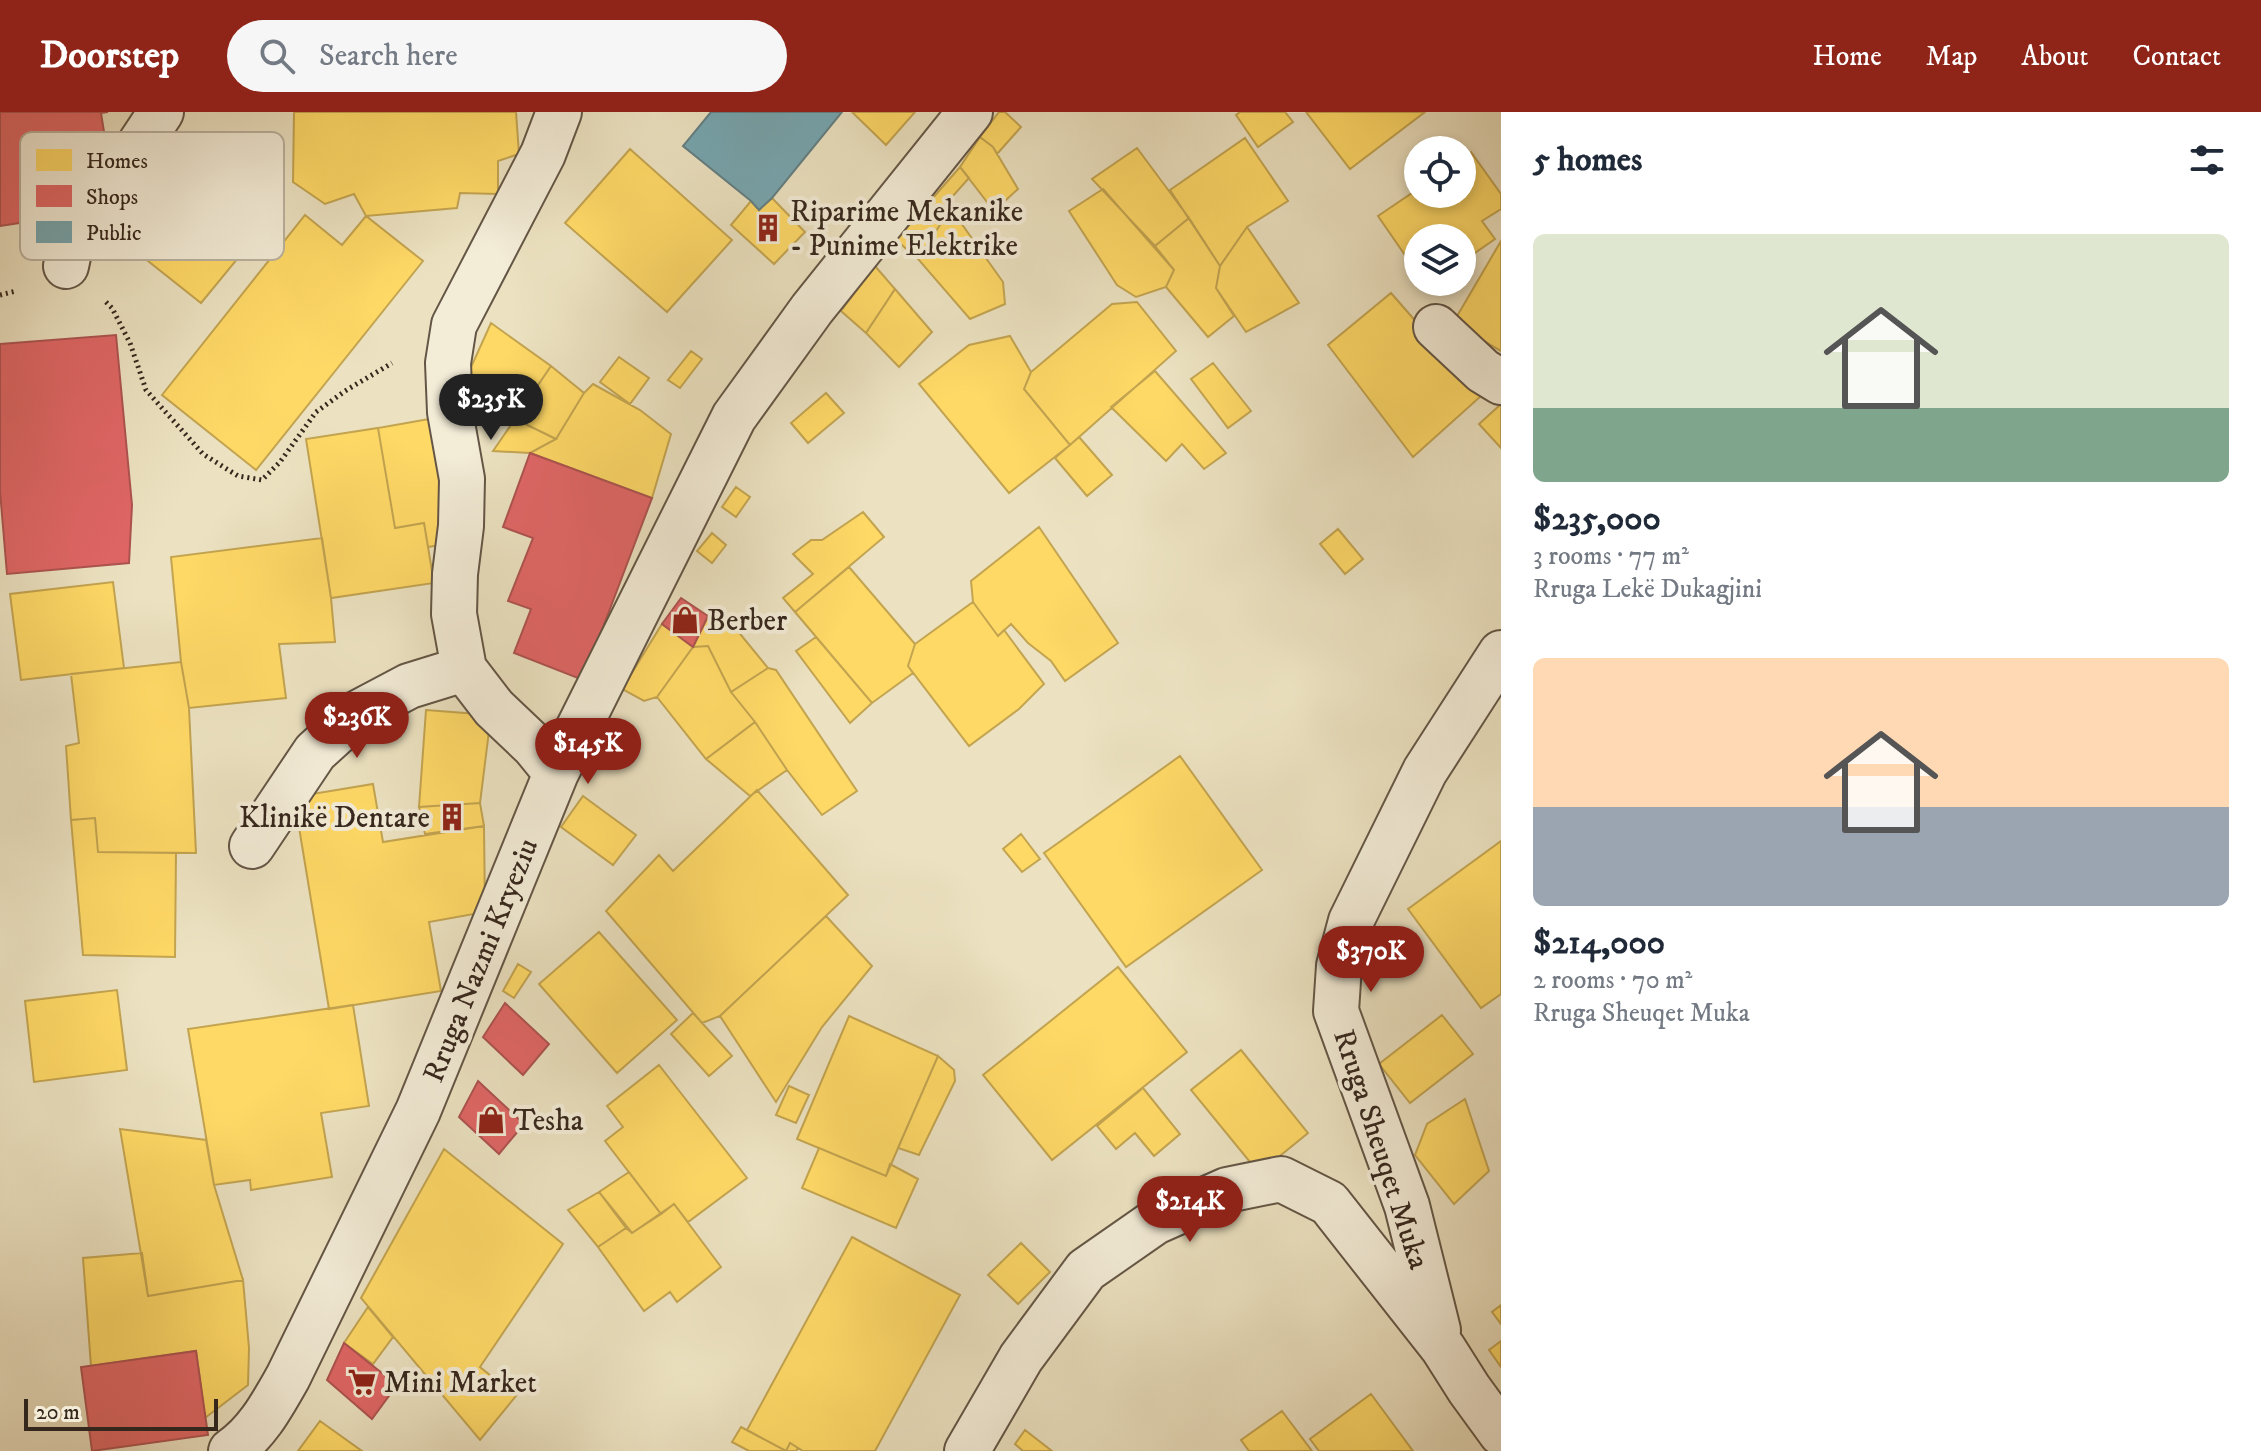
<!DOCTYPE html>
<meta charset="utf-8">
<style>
body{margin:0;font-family:"IM FELL DW Pica",serif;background:#f6f6f7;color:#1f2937;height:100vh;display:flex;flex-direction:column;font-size:30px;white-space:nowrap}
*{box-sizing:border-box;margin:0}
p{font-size:26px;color:#747a83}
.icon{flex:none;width:44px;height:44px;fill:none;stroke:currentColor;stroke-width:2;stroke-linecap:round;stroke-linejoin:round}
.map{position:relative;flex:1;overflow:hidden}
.drawer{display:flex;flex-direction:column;background:#fff;width:760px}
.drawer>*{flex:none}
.fabs{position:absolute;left:1404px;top:24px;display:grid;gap:16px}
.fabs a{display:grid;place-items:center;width:72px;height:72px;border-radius:50%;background:#fff;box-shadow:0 4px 12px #0003;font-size:40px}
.scale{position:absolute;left:24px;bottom:20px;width:194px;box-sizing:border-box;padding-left:8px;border:4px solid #36271d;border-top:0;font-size:22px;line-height:28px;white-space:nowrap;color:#36271d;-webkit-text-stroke:6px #f3ecd7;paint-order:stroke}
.price{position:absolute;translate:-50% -68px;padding:0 18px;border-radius:28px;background:#8f2418;color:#fff;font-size:26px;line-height:52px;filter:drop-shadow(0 2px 4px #0008)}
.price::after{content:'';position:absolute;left:50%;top:48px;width:24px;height:18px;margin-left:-12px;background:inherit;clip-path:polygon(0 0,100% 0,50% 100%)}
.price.current{background:#222;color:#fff}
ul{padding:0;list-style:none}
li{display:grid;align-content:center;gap:16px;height:424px;padding:0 32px}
li span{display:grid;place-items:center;height:248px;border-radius:12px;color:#555}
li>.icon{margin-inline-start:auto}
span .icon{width:144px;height:144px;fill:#fffc;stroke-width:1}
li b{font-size:34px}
h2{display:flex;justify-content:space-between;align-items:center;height:96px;padding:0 32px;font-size:34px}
header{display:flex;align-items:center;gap:48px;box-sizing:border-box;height:112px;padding:0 40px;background:#8f2418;color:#fff}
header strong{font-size:38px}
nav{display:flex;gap:44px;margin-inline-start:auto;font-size:28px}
.search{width:560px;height:72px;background:#f6f6f7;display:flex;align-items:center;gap:20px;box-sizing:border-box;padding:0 28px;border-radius:44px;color:#747a83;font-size:30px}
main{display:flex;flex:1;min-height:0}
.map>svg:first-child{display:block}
.homes{fill:#ffd966;stroke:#c3a450;stroke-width:2}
.shops{fill:#e06666;stroke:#ad5350;stroke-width:2}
.public{fill:#76a5af;stroke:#637f83;stroke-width:2}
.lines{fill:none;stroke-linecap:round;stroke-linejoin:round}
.minor-casing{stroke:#645646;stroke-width:48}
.path{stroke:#36271d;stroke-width:5;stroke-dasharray:2 4;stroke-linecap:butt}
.minor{stroke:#f3ecd7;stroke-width:44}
.labels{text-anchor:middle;stroke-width:8;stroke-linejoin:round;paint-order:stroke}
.poi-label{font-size:30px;fill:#36271d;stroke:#f3ecd7;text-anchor:start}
.street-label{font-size:30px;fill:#36271d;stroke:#f3ecd7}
.key{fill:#f3ecd7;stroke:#bab19f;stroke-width:2}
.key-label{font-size:22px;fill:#36271d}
</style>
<header>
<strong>Doorstep</strong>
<div class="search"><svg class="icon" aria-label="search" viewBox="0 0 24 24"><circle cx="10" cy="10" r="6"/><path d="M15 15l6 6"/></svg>Search here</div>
<nav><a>Home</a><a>Map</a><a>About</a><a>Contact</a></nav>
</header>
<main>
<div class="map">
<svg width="1501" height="1339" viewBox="0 0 1501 1339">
<rect width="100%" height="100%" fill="#ece2c1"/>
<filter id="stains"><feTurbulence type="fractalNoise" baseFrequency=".0025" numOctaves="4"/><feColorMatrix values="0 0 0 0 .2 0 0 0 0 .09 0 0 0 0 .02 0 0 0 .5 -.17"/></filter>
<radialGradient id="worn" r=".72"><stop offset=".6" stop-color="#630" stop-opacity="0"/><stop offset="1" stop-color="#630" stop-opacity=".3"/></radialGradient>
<path class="homes" d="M 294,0 L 516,0 L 519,42 L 498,49 L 498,82 L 460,81 L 457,96 L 366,104 L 354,82 L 325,92 L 293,70 Z
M 852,0 L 915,0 L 886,33 Z
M 999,0 L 1005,0 L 1021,15 L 997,42 L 993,35 L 980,25 Z
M 1240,0 L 1285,0 L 1293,10 L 1258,35 L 1236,3 Z
M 1306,0 L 1425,0 L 1350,57 Z
M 175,19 L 275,101 L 201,191 L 100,111 Z
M 980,25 L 993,35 L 1018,77 L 994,99 L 960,55 Z
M 1245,26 L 1288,89 L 1247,115 L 1220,154 L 1170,78 Z
M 1137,36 L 1189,106 L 1155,134 L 1092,67 Z
M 630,37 L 732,128 L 667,200 L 565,111 Z
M 1471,40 L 1501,82 L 1501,97 L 1482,109 L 1495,127 L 1462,150 L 1462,126 L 1418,126 L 1418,162 L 1378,104 L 1418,77 L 1418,82 L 1462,82 L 1462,46 Z
M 960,55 L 969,66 L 943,95 L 949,99 L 918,147 L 896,128 Z
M 1103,77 L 1174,158 L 1166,175 L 1136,185 L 1117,173 L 1069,99 Z
M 772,86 L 805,120 L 774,152 L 731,113 L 751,89 L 759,98 Z
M 949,99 L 956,104 L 1003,170 L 1005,192 L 970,207 L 918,147 Z
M 305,103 L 342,133 L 366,104 L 423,149 L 256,358 L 162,283 Z
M 1189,106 L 1220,154 L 1216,176 L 1234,204 L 1208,225 L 1166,175 L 1174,158 L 1155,134 Z
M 1247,115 L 1299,191 L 1246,220 L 1216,176 L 1220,154 Z
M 1501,129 L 1501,239 L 1453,211 Z
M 875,154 L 895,177 L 866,221 L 841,199 Z
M 895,177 L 932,220 L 899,255 L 866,221 Z
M 1391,181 L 1481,284 L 1413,345 L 1328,233 Z
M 1137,190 L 1176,239 L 1070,333 L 1024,277 L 1031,260 L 1112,192 Z
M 491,211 L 551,254 L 515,307 L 467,264 Z
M 1010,224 L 1031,260 L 1024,277 L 1070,333 L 1009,381 L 919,272 L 969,233 Z
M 691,239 L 702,247 L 680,276 L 668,268 Z
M 619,245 L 649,266 L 630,292 L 600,270 Z
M 1213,251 L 1251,299 L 1228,316 L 1191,267 Z
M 551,254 L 584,281 L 556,327 L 515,307 Z
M 1155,259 L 1226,341 L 1204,357 L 1182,332 L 1166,349 L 1111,295 Z
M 593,272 L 640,298 L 671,322 L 652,386 L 530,341 L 556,327 L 584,281 Z
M 826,281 L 844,301 L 808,331 L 791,311 Z
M 1500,293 L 1501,294 L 1501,336 L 1479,312 Z
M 435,306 L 457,430 L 428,435 L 424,411 L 395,416 L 378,316 Z
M 515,307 L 556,327 L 530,341 L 493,339 Z
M 378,316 L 395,416 L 424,411 L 434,471 L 331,486 L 306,327 Z
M 1079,325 L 1112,363 L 1087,384 L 1055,346 Z
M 736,375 L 750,385 L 736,405 L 722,395 Z
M 863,400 L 884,425 L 795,500 L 783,486 L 813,462 L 793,442 L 811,428 L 822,428 Z
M 1039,415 L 1118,531 L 1065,569 L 1051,549 L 1028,531 L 1011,512 L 998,524 L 973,490 L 971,469 Z
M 1338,417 L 1363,447 L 1345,462 L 1320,432 Z
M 712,421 L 726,433 L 712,451 L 697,439 Z
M 322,426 L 331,486 L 335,530 L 279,532 L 286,586 L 189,596 L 181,550 L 171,445 Z
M 849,455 L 915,532 L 908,554 L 913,561 L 872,591 L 795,500 Z
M 113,470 L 124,556 L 21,568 L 10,482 Z
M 973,490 L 998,524 L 1004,518 L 1044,572 L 1019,597 L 969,634 L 908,554 L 915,532 Z
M 719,496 L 768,556 L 731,580 L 708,534 L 693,535 L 708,504 Z
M 662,512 L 693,535 L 657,585 L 644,589 L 622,577 Z
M 816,525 L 872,591 L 850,611 L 796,539 Z
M 708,534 L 731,580 L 755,610 L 706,647 L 657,585 L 693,535 Z
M 181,550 L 189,596 L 196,741 L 98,740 L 95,706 L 71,708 L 66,634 L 79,631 L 71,562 Z
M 768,556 L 776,558 L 857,679 L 822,703 L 787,658 L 755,610 L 731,580 Z
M 426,598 L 491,603 L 480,691 L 419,695 Z
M 755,610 L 787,658 L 750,684 L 706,647 Z
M 1180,644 L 1262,758 L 1126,855 L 1044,741 Z
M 373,672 L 383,730 L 484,714 L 485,800 L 429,810 L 441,879 L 329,897 L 294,685 Z
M 757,678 L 848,783 L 720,904 L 702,911 L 606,799 L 659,743 L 673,759 Z
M 583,684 L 636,723 L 613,753 L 561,715 Z
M 480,691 L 484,714 L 425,722 L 419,695 Z
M 95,706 L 98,740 L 176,741 L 175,845 L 83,843 L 71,708 Z
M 1021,722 L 1040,747 L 1022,760 L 1003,737 Z
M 1501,729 L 1501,882 L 1481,896 L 1408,797 Z
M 826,804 L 872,854 L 822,915 L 776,990 L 720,904 Z
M 599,820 L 677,908 L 617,961 L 539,872 Z
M 518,852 L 531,860 L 514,886 L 503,879 Z
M 1118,855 L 1187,940 L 1052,1048 L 983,963 Z
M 117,878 L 127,958 L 34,970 L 25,889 Z
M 353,893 L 369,994 L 321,1001 L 332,1065 L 251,1078 L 250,1068 L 214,1073 L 188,917 Z
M 693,901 L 732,944 L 709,964 L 671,922 Z
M 1442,903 L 1473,942 L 1410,991 L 1379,952 Z
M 849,904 L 938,944 L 886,1064 L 797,1027 Z
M 1241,938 L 1308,1021 L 1259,1061 L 1191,978 Z
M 938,944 L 954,958 L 955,969 L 919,1043 L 898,1036 Z
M 659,953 L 747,1066 L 688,1110 L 674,1092 L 661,1102 L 605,1029 L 623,1015 L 607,994 Z
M 789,974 L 809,983 L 796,1011 L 776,1003 Z
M 1143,976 L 1180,1022 L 1154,1044 L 1135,1021 L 1116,1037 L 1097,1014 Z
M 1465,987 L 1489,1059 L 1454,1092 L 1415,1043 L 1427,1012 Z
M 120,1017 L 206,1028 L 214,1073 L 243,1168 L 148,1184 Z
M 819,1036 L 886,1064 L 890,1052 L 918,1067 L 896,1116 L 802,1076 Z
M 444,1037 L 563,1132 L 480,1255 L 516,1284 L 480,1328 L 361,1186 Z
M 629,1060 L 661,1102 L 632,1121 L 599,1080 Z
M 599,1080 L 626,1116 L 598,1135 L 568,1098 Z
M 674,1092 L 721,1155 L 677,1190 L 670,1180 L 644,1199 L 598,1135 L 626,1116 L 632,1121 Z
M 852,1125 L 960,1183 L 875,1339 L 803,1339 L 790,1331 L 786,1339 L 747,1318 Z
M 1021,1131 L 1050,1160 L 1018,1192 L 988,1163 Z
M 142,1141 L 148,1184 L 243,1168 L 249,1236 L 248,1273 L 205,1306 L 196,1239 L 91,1254 L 83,1146 Z
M 1501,1193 L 1501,1212 L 1492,1200 Z
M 368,1195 L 393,1225 L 373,1252 L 344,1231 Z
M 1501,1229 L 1501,1255 L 1489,1238 Z
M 1371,1282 L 1413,1339 L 1319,1339 L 1310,1327 Z
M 1282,1299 L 1312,1339 L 1249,1339 L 1241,1328 Z
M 320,1309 L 362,1339 L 298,1339 Z
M 741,1315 L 786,1339 L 790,1331 L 798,1336 L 796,1339 L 749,1339 L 732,1330 Z
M 1025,1318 L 1052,1339 L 1023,1339 L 1015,1332 Z"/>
<path class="shops" d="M 0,0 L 108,0 L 101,1 L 105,26 L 71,32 L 75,60 L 59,61 L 66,104 L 0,114 Z
M 116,223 L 132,393 L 129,451 L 7,462 L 0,379 L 0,232 Z
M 530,341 L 652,386 L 583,568 L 514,541 L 531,497 L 508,489 L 533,426 L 503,415 Z
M 681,486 L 708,504 L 693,535 L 662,512 Z
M 505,891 L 549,932 L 523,963 L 483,925 Z
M 478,969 L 524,1012 L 499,1042 L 459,1005 Z
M 344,1231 L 397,1273 L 372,1307 L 327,1268 Z
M 196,1239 L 208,1323 L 92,1339 L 81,1255 Z"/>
<path class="public" d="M 711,0 L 842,0 L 772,86 L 759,98 L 751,89 L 683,34 Z"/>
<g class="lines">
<defs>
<path id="minor" d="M 66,154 L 73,121 L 108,80 L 161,0
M 1436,215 L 1483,259 L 1501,270
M 556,661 L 534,634 L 494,596 L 464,557 L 454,502 L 455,462 L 461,414 L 462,367 L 450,300 L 448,251 L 454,213 L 543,42 L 559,0
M 252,734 L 315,640 L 358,601 L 409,574 L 464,557
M 1438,1218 L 1407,1094 L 1336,899 L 1339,854 L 1351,809 L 1425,659 L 1501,541
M 231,1339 C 258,1320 272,1293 288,1265 L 418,999 L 556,661 L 734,305 L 812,197 L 970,0
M 967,1339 L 1021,1246 L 1086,1158 L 1155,1110 L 1227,1078 L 1281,1067 L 1329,1091 L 1443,1236 L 1469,1277 L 1501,1321"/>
</defs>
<use href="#minor" class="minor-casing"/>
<path class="path" d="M 0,183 L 16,179
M 106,190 L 112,196 L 130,231 L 146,278 L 203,342 L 238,364 L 262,368 L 280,350 L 316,300 L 345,279 L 392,251"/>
<use href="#minor" class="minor"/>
</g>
<defs>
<symbol id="building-bare" viewBox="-9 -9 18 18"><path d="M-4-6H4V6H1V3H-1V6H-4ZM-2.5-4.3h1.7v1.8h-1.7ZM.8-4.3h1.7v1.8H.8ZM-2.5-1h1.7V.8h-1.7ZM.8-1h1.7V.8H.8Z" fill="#8f2418" stroke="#f3ecd7" stroke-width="2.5" paint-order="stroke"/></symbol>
<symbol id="shop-bare" viewBox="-9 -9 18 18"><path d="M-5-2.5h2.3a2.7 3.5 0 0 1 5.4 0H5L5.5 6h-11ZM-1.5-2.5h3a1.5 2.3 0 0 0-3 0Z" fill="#8f2418" stroke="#f3ecd7" stroke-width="2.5" paint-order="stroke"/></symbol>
<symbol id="supermarket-bare" viewBox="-9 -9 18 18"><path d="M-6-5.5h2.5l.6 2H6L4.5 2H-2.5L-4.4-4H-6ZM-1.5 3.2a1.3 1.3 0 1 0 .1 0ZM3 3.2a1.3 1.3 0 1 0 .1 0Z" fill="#8f2418" stroke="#f3ecd7" stroke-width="2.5" paint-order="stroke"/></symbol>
</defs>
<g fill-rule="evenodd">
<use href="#building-bare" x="748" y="96" width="40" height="40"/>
<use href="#shop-bare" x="665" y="488" width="40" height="40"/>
<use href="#building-bare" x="432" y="685" width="40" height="40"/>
<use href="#shop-bare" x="471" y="988" width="40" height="40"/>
<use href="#supermarket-bare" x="342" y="1250" width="40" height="40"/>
</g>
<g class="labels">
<g class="poi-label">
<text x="790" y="109">Riparime Mekanike<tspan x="790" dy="34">- Punime Elektrike</tspan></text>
<text x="707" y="518">Berber</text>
<text x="430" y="715" text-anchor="end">Klinikë Dentare</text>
<text x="513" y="1018">Tesha</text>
<text x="384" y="1280">Mini Market</text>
</g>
<g class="street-label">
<text transform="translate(480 848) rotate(-68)" y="10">Rruga Nazmi Kryeziu</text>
<text transform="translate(1382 1037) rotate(72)" y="10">Rruga Sheuqet Muka</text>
</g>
</g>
<rect x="20" y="20" width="264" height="128" rx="12" class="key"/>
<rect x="36" y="37" width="36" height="22" fill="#ffd966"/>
<rect x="36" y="73" width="36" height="22" fill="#e06666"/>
<rect x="36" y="109" width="36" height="22" fill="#76a5af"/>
<g class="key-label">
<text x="86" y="56">Homes</text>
<text x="86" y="92">Shops</text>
<text x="86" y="128">Public</text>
</g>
<rect width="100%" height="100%" filter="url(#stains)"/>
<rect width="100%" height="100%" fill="url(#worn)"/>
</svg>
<div class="fabs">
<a><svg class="icon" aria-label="locate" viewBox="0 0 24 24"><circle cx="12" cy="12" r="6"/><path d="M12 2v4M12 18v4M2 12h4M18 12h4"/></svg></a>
<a><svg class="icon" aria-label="layers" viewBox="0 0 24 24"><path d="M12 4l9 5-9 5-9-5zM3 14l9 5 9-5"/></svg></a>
</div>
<div class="scale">20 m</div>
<b class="price current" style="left:491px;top:330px">$235K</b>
<b class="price" style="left:357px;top:648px">$236K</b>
<b class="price" style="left:588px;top:674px">$145K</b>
<b class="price" style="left:1371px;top:882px">$370K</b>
<b class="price" style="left:1190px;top:1132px">$214K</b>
</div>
<section class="drawer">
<h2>5 homes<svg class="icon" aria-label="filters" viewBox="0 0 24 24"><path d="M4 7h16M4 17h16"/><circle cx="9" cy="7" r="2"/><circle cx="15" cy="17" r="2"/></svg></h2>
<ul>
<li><span style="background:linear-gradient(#dfe7d0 70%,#7fa58c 0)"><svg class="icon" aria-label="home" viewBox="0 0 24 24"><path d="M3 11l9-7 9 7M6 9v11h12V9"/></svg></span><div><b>$235,000</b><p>3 rooms · 77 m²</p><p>Rruga Lekë Dukagjini</p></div></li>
<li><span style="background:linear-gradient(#ffd9b3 60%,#9aa5b1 0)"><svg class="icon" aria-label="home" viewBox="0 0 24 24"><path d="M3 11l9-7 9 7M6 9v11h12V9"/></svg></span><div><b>$214,000</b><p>2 rooms · 70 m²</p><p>Rruga Sheuqet Muka</p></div></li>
</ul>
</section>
</main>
